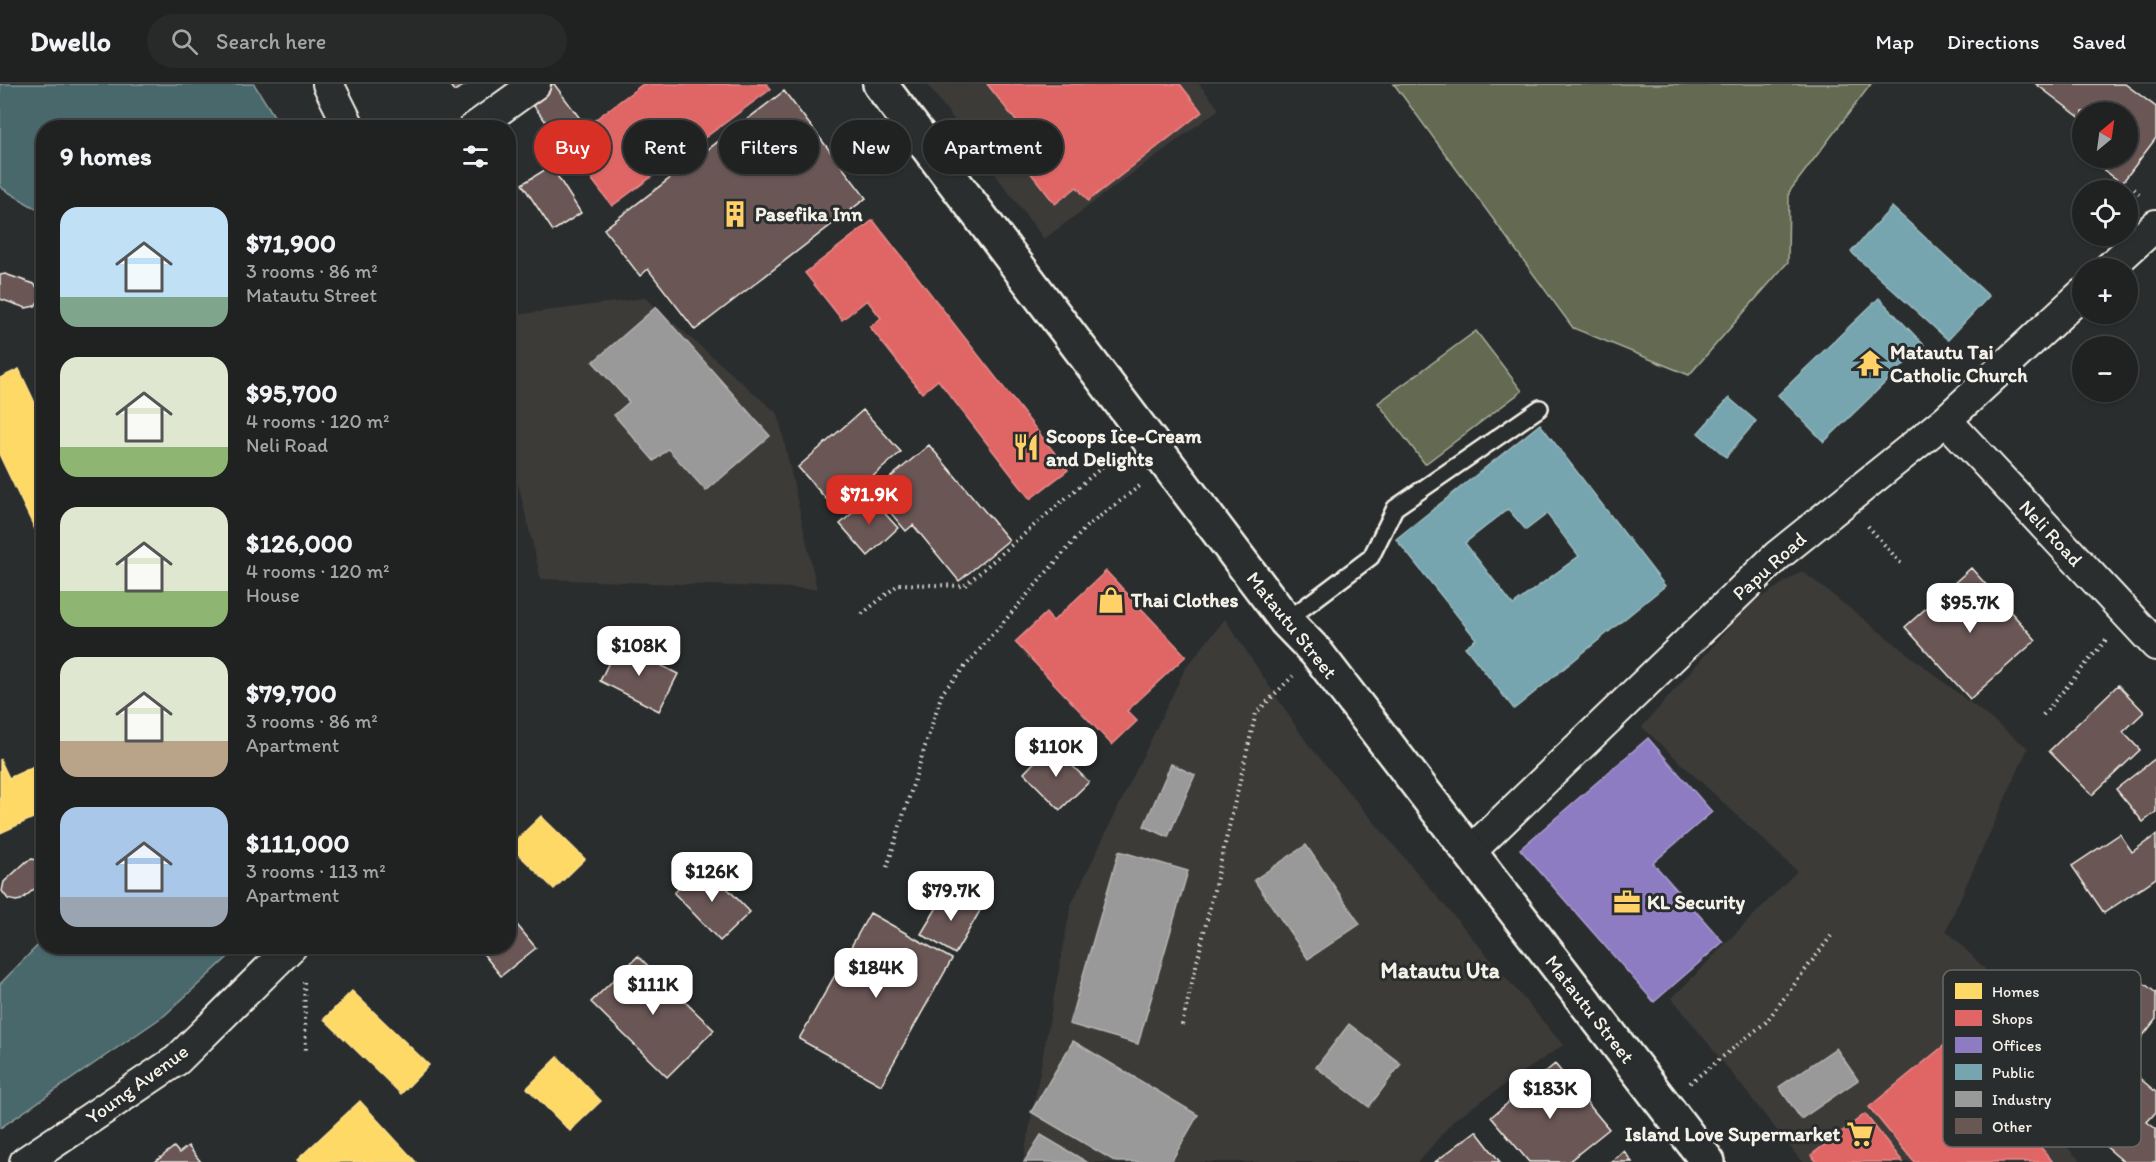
<!DOCTYPE html>
<meta charset="utf-8">
<style>
body{margin:0;font-family:Itim,sans-serif;background:#282a2a;color:#f1f3f6;height:100vh;display:flex;flex-direction:column;font-size:22px;white-space:nowrap}
*{box-sizing:border-box;margin:0}
p{font-size:20px;color:#a2a4a5}
.icon{flex:none;width:33px;height:33px;fill:none;stroke:currentColor;stroke-width:2;stroke-linecap:round;stroke-linejoin:round}
.map{position:relative;flex:1;overflow:hidden}
.drawer{position:absolute;left:36px;top:36px;width:480px;height:834px;display:flex;flex-direction:column;background:#202222;border-radius:24px;box-shadow:0 2px 4px #0004,0 0 0 2px #3d3f40}
.drawer>*{flex:none}
.guide{position:absolute;left:534px;top:36px;width:570px;height:54px;display:flex;gap:12px}
.needle{width:39px;rotate:29deg}
.fabs{position:absolute;left:2072px;top:18px;display:grid;gap:12px}
.fabs a{display:grid;place-items:center;width:66px;height:66px;border-radius:50%;background:#202222;box-shadow:0 2px 4px #0004,0 0 0 2px #3d3f40;font-size:30px}
.price{position:absolute;translate:-50% -51px;padding:0 14px;border-radius:12px;background:#fff;color:#222;font-size:20px;line-height:39px;filter:drop-shadow(0 2px 3px #0008)}
.price::after{content:'';position:absolute;left:50%;top:36px;width:18px;height:14px;margin-left:-9px;background:inherit;clip-path:polygon(0 0,100% 0,50% 100%)}
.price.selected{background:#d93025;color:#fff}
ul{padding:0;list-style:none}
li{display:flex;align-items:center;gap:18px;height:150px;padding:0 24px}
li span{display:grid;place-items:center;flex:none;width:168px;height:120px;border-radius:18px;color:#555}
li>.icon{margin-inline-start:auto}
span .icon{width:72px;height:72px;fill:#fffc;stroke-width:1}
li b{font-size:26px}
h2{display:flex;justify-content:space-between;align-items:center;height:72px;padding:0 24px;font-size:26px}
.tag{padding:0 21px;border-radius:27px;background:#202222;box-shadow:0 2px 4px #0004,0 0 0 2px #3d3f40;font-size:21px;line-height:54px}
.tag.selected{background:#d93025;color:#fff}
header{display:flex;align-items:center;gap:36px;box-sizing:border-box;height:84px;padding:0 30px;background:#202222;border-bottom:2px solid #3d3f40}
header strong{font-size:28px}
nav{display:flex;gap:33px;margin-inline-start:auto;font-size:21px}
.search{width:420px;height:54px;background:#282a2a;display:flex;align-items:center;gap:15px;box-sizing:border-box;padding:0 21px;border-radius:33px;color:#a2a4a5;font-size:22px}
.map>svg:first-child{display:block}
.built{fill:#3d3a39}
.green{fill:#636b51;stroke:#acae9c;stroke-width:1.5}
.water{fill:#49676c;stroke:#8d9e9e;stroke-width:1.5}
.homes{fill:#ffd966;stroke:#fce08d;stroke-width:1.5}
.shops{fill:#e06666;stroke:#e6908d;stroke-width:1.5}
.offices{fill:#8e7cc3;stroke:#ad9fce;stroke-width:1.5}
.public{fill:#76a5af;stroke:#9cbcc0;stroke-width:1.5;fill-rule:evenodd}
.industry{fill:#999;stroke:#b4b3b1;stroke-width:1.5}
.building{fill:#695754;stroke:#f4f1e8;stroke-width:1.5}
.lines{fill:none;stroke-linecap:round;stroke-linejoin:round}
.lane-casing{stroke:#f4f1e8;stroke-width:20}
.street-casing{stroke:#f4f1e8;stroke-width:34}
.primary-casing{stroke:#f4f1e8;stroke-width:38}
.path{stroke:#f4f1e8;stroke-width:4;stroke-dasharray:1.5 4.5;stroke-linecap:butt}
.lane{stroke:#2a2d2e;stroke-width:15}
.street{stroke:#2a2d2e;stroke-width:30}
.primary{stroke:#2a2d2e;stroke-width:33}
.labels{text-anchor:middle;stroke-width:6;stroke-linejoin:round;paint-order:stroke}
.poi-label{font-size:20px;font-weight:bold;fill:#f4f1e8;stroke:#2a2d2e;text-anchor:start}
.street-label{font-size:20px;fill:#f4f1e8;stroke:#2a2d2e}
.quarter-label{font-size:22px;font-weight:bold;fill:#f4f1e8;stroke:#2a2d2e}
.key{fill:#2a2d2e;stroke:#676866;stroke-width:1.5}
.key-label{font-size:16px;fill:#f4f1e8}
</style>
<header>
<strong>Dwello</strong>
<div class="search"><svg class="icon" aria-label="search" viewBox="0 0 24 24"><circle cx="10" cy="10" r="6"/><path d="M15 15l6 6"/></svg>Search here</div>
<nav><a>Map</a><a>Directions</a><a>Saved</a></nav>
</header>
<div class="map">
<svg width="2156" height="1078" viewBox="0 0 2156 1078">
<rect width="100%" height="100%" fill="#2a2d2e"/>
<filter id="ink" filterUnits="userSpaceOnUse"><feTurbulence type="fractalNoise" baseFrequency=".0167" numOctaves="2"/><feDisplacementMap in="SourceGraphic" scale="12" xChannelSelector="R" yChannelSelector="G"/><feConvolveMatrix kernelMatrix="1 2 1 2 8 2 1 2 1" color-interpolation-filters="sRGB"/></filter>
<g filter="url(#ink)">
<path class="built" d="M 927,0 L 1199,0 L 1219,25 L 1044,155 Z
M 645,214 L 778,330 L 817,505 L 541,495 L 509,362 L 508,232 Z
M 1802,487 L 2028,664 L 1946,846 L 1985,885 L 1952,950 L 2082,1078 L 1802,1078 L 1672,914 L 1797,787 L 1642,643 L 1748,522 Z
M 1225,535 L 1307,659 L 1563,961 L 1455,1035 L 1418,1078 L 1023,1078 L 1071,821 L 1185,585 Z"/>
<path class="green" d="M 1394,0 L 1871,0 L 1789,108 L 1788,178 L 1689,291 L 1573,244 Z
M 1476,247 L 1522,307 L 1425,380 L 1378,319 Z"/>
<path class="water" d="M 0,0 L 254,0 L 281,43 L 44,44 L 43,129 L 0,103 Z
M 43,856 L 44,862 L 239,863 L 165,931 L 0,1044 L 0,900 Z"/>
<path class="homes" d="M 19,285 L 44,338 L 44,464 L 0,372 L 0,294 Z
M 0,675 L 9,694 L 44,678 L 44,729 L 0,749 Z
M 541,732 L 585,775 L 554,805 L 510,762 Z
M 352,907 L 429,981 L 401,1010 L 324,935 Z
M 558,973 L 601,1017 L 570,1047 L 527,1004 Z
M 360,1017 L 416,1078 L 299,1078 L 297,1076 Z"/>
<path class="shops" d="M 643,0 L 767,0 L 771,5 L 612,122 L 564,59 Z
M 987,0 L 1180,0 L 1202,28 L 1088,117 L 1077,103 L 1055,120 L 1022,78 L 1038,65 Z
M 873,136 L 1068,386 L 1030,415 L 938,296 L 922,309 L 870,243 L 881,234 L 867,216 L 842,236 L 805,189 Z
M 1106,487 L 1186,572 L 1127,627 L 1137,637 L 1112,661 L 1015,558 L 1046,529 L 1053,537 Z
M 1952,955 L 2053,1078 L 1914,1078 L 1869,1023 Z
M 1865,1030 L 1903,1078 L 1817,1078 L 1811,1071 Z"/>
<path class="offices" d="M 1648,654 L 1712,728 L 1653,779 L 1723,858 L 1654,918 L 1520,765 Z"/>
<path class="public" d="M 1892,123 L 1989,212 L 1948,256 L 1851,168 Z
M 1879,214 L 1924,261 L 1824,358 L 1778,311 Z
M 1729,314 L 1756,337 L 1726,373 L 1698,349 Z
M 1540,340 L 1665,502 L 1514,625 L 1465,563 L 1476,555 L 1396,455 ZM 1508,425 L 1526,446 L 1547,430 L 1579,472 L 1513,521 L 1465,459 Z"/>
<path class="industry" d="M 656,223 L 770,352 L 706,407 L 668,365 L 654,377 L 614,331 L 629,318 L 593,278 Z
M 1171,680 L 1195,691 L 1168,753 L 1144,742 Z
M 1306,761 L 1360,840 L 1308,875 L 1254,796 Z
M 1119,767 L 1188,787 L 1138,960 L 1069,940 Z
M 1349,940 L 1401,980 L 1369,1023 L 1316,983 Z
M 1073,957 L 1198,1031 L 1171,1078 L 1116,1078 L 1031,1028 Z
M 1836,964 L 1858,996 L 1801,1035 L 1779,1003 Z
M 1041,1051 L 1087,1078 L 1024,1078 Z"/>
<path class="building" d="M 449,0 L 467,0 L 454,7 Z
M 517,0 L 554,0 L 582,37 L 559,55 Z
M 2036,0 L 2125,0 L 2156,23 L 2156,54 L 2122,99 L 2087,74 L 2127,74 L 2127,28 L 2082,28 L 2082,35 Z
M 784,7 L 866,114 L 695,246 L 648,185 L 640,192 L 604,145 Z
M 551,82 L 581,129 L 553,147 L 522,100 Z
M 5,190 L 34,200 L 38,204 L 41,214 L 35,222 L 26,224 L 0,215 L 0,191 Z
M 863,326 L 901,368 L 835,425 L 798,383 Z
M 929,361 L 1009,456 L 959,497 L 913,441 L 906,447 L 873,408 Z
M 870,413 L 898,444 L 868,472 L 840,440 Z
M 1971,484 L 2036,556 L 1970,615 L 1905,543 Z
M 618,559 L 678,590 L 659,627 L 600,597 Z
M 2118,601 L 2144,628 L 2123,648 L 2140,666 L 2092,711 L 2049,667 Z
M 1051,661 L 1089,698 L 1060,726 L 1024,689 Z
M 2156,674 L 2156,728 L 2143,738 L 2116,705 Z
M 2120,750 L 2132,768 L 2156,751 L 2156,794 L 2104,829 L 2072,782 Z
M 32,775 L 37,776 L 44,780 L 44,797 L 21,816 L 16,817 L 8,815 L 2,807 L 4,798 L 27,777 Z
M 704,780 L 750,828 L 720,857 L 674,809 Z
M 948,805 L 981,825 L 955,870 L 921,850 Z
M 870,829 L 952,875 L 881,1001 L 799,955 Z
M 508,830 L 536,864 L 501,892 L 477,862 L 508,862 Z
M 638,872 L 714,946 L 667,993 L 591,918 Z
M 2130,888 L 2156,909 L 2156,935 L 2124,976 L 2103,959 L 2062,1010 L 2003,963 L 2049,905 L 2091,938 Z
M 1555,980 L 1609,1045 L 1568,1078 L 1529,1078 L 1491,1033 Z
M 2131,987 L 2156,1008 L 2156,1028 L 2147,1038 L 2156,1045 L 2156,1078 L 2124,1078 L 2083,1043 Z
M 1476,1047 L 1500,1078 L 1435,1078 Z
M 188,1062 L 201,1078 L 155,1078 L 174,1063 L 179,1069 Z
M 1624,1067 L 1632,1078 L 1611,1078 Z"/>
<g class="lines">
<defs>
<path id="lane" d="M 1286,537 L 1371,473 L 1395,424 L 1540,324"/>
<path id="street" d="M 328,0 L 350,44
M 474,44 L 535,0
M 2109,184 L 2156,141
M 1946,336 L 2156,561
M 1469,769 L 1777,472 L 1946,336 L 2082,210
M 25,1078 L 177,976 L 292,862"/>
<path id="primary" d="M 880,0 L 1286,537 L 1316,568 L 1708,1078"/>
</defs>
<use href="#lane" class="lane-casing"/>
<use href="#street" class="street-casing"/>
<use href="#primary" class="primary-casing"/>
<path class="path" d="M 2134,105 L 2142,112
M 1868,442 L 1903,482
M 862,530 L 899,500 L 964,502 L 1117,370
M 2043,631 L 2106,556
M 887,783 L 942,609 L 1086,443 L 1141,401
M 304,898 L 306,969
M 1182,941 L 1256,629 L 1293,592
M 1690,999 L 1766,938 L 1831,852"/>
<use href="#lane" class="lane"/>
<use href="#street" class="street"/>
<use href="#primary" class="primary"/>
</g>
</g>
<defs>
<symbol id="building-bare" viewBox="-9 -9 18 18"><path d="M-4-6H4V6H1V3H-1V6H-4ZM-2.5-4.3h1.7v1.8h-1.7ZM.8-4.3h1.7v1.8H.8ZM-2.5-1h1.7V.8h-1.7ZM.8-1h1.7V.8H.8Z" fill="#ffd166" stroke="#2a2d2e" stroke-width="2.5" paint-order="stroke"/></symbol>
<symbol id="temple-bare" viewBox="-9 -9 18 18"><path d="M0-6L5-2H3V0L6.5 2.5H4V6H1.5V3h-3V6H-4V2.5H-6.5L-3 0V-2H-5Z" fill="#ffd166" stroke="#2a2d2e" stroke-width="2.5" paint-order="stroke"/></symbol>
<symbol id="restaurant-bare" viewBox="-9 -9 18 18"><path d="M-5-6h1v4h1v-4h1v4h1v-4h1v5L-1.5 .5V6h-2V.5L-5-1ZM5-6V6H3V1.5H1.5Q1.5-4 5-6Z" fill="#ffd166" stroke="#2a2d2e" stroke-width="2.5" paint-order="stroke"/></symbol>
<symbol id="shop-bare" viewBox="-9 -9 18 18"><path d="M-5-2.5h2.3a2.7 3.5 0 0 1 5.4 0H5L5.5 6h-11ZM-1.5-2.5h3a1.5 2.3 0 0 0-3 0Z" fill="#ffd166" stroke="#2a2d2e" stroke-width="2.5" paint-order="stroke"/></symbol>
<symbol id="office-bare" viewBox="-9 -9 18 18"><path d="M-6-3h4V-5.5h4V-3h4V5H-6ZM-1-4.5V-3h2v-1.5ZM-6 0V1H6V0Z" fill="#ffd166" stroke="#2a2d2e" stroke-width="2.5" paint-order="stroke"/></symbol>
<symbol id="supermarket-bare" viewBox="-9 -9 18 18"><path d="M-6-5.5h2.5l.6 2H6L4.5 2H-2.5L-4.4-4H-6ZM-1.5 3.2a1.3 1.3 0 1 0 .1 0ZM3 3.2a1.3 1.3 0 1 0 .1 0Z" fill="#ffd166" stroke="#2a2d2e" stroke-width="2.5" paint-order="stroke"/></symbol>
</defs>
<g fill-rule="evenodd">
<use href="#building-bare" x="716" y="111" width="38" height="38"/>
<use href="#temple-bare" x="1851" y="260" width="38" height="38"/>
<use href="#restaurant-bare" x="1007" y="344" width="38" height="38"/>
<use href="#shop-bare" x="1092" y="497" width="38" height="38"/>
<use href="#office-bare" x="1608" y="799" width="38" height="38"/>
<use href="#supermarket-bare" x="1841" y="1031" width="38" height="38"/>
</g>
<g class="labels">
<g class="poi-label">
<text x="755" y="137">Pasefika Inn</text>
<text x="1890" y="275">Matautu Tai<tspan x="1890" dy="23">Catholic Church</tspan></text>
<text x="1046" y="359">Scoops Ice-Cream<tspan x="1046" dy="23">and Delights</tspan></text>
<text x="1131" y="523">Thai Clothes</text>
<text x="1647" y="825">KL Security</text>
<text x="1840" y="1057" text-anchor="end">Island Love Supermarket</text>
</g>
<g class="street-label">
<text transform="translate(2051 449) rotate(47)" y="7">Neli Road</text>
<text transform="translate(1769 482) rotate(-42)" y="7">Papu Road</text>
<text transform="translate(1292 541) rotate(51)" y="7">Matautu Street</text>
<text transform="translate(1590 925) rotate(52)" y="7">Matautu Street</text>
<text transform="translate(137 1000) rotate(-36)" y="7">Young Avenue</text>
</g>
<g class="quarter-label">
<text x="1440" y="894">Matautu Uta</text>
</g>
</g>
<rect x="1943" y="886" width="198" height="177" rx="9" class="key"/>
<rect x="1955" y="899" width="27" height="16" fill="#ffd966"/>
<rect x="1955" y="926" width="27" height="16" fill="#e06666"/>
<rect x="1955" y="953" width="27" height="16" fill="#8e7cc3"/>
<rect x="1955" y="980" width="27" height="16" fill="#76a5af"/>
<rect x="1955" y="1007" width="27" height="16" fill="#999"/>
<rect x="1955" y="1034" width="27" height="16" fill="#695754"/>
<g class="key-label">
<text x="1992" y="913">Homes</text>
<text x="1992" y="940">Shops</text>
<text x="1992" y="967">Offices</text>
<text x="1992" y="994">Public</text>
<text x="1992" y="1021">Industry</text>
<text x="1992" y="1048">Other</text>
</g>
</svg>
<div class="fabs">
<a><svg class="needle" viewBox="-14 -14 28 28"><path d="M0-13l5 13h-10z" fill="#e53935"/><path d="M0 13l5-13h-10z" fill="#a2a4a5"/></svg></a>
<a><svg class="icon" aria-label="locate" viewBox="0 0 24 24"><circle cx="12" cy="12" r="6"/><path d="M12 2v4M12 18v4M2 12h4M18 12h4"/></svg></a>
<a>+</a>
<a>−</a>
</div>
<b class="price selected" style="left:869px;top:442px">$71.9K</b>
<b class="price" style="left:1970px;top:550px">$95.7K</b>
<b class="price" style="left:639px;top:593px">$108K</b>
<b class="price" style="left:1056px;top:694px">$110K</b>
<b class="price" style="left:712px;top:819px">$126K</b>
<b class="price" style="left:951px;top:838px">$79.7K</b>
<b class="price" style="left:876px;top:915px">$184K</b>
<b class="price" style="left:653px;top:932px">$111K</b>
<b class="price" style="left:1550px;top:1036px">$183K</b>
<div class="guide">
<a class="tag selected">Buy</a>
<a class="tag">Rent</a>
<a class="tag">Filters</a>
<a class="tag">New</a>
<a class="tag">Apartment</a>
</div>
<section class="drawer">
<h2>9 homes<svg class="icon" aria-label="filters" viewBox="0 0 24 24"><path d="M4 7h16M4 17h16"/><circle cx="9" cy="7" r="2"/><circle cx="15" cy="17" r="2"/></svg></h2>
<ul>
<li><span style="background:linear-gradient(#bfe0f5 75%,#7fa58c 0)"><svg class="icon" aria-label="home" viewBox="0 0 24 24"><path d="M3 11l9-7 9 7M6 9v11h12V9"/></svg></span><div><b>$71,900</b><p>3 rooms · 86 m²</p><p>Matautu Street</p></div></li>
<li><span style="background:linear-gradient(#dfe7d0 75%,#8fb573 0)"><svg class="icon" aria-label="home" viewBox="0 0 24 24"><path d="M3 11l9-7 9 7M6 9v11h12V9"/></svg></span><div><b>$95,700</b><p>4 rooms · 120 m²</p><p>Neli Road</p></div></li>
<li><span style="background:linear-gradient(#dfe7d0 70%,#8fb573 0)"><svg class="icon" aria-label="home" viewBox="0 0 24 24"><path d="M3 11l9-7 9 7M6 9v11h12V9"/></svg></span><div><b>$126,000</b><p>4 rooms · 120 m²</p><p>House</p></div></li>
<li><span style="background:linear-gradient(#dfe7d0 70%,#b9a48a 0)"><svg class="icon" aria-label="home" viewBox="0 0 24 24"><path d="M3 11l9-7 9 7M6 9v11h12V9"/></svg></span><div><b>$79,700</b><p>3 rooms · 86 m²</p><p>Apartment</p></div></li>
<li><span style="background:linear-gradient(#a9c7e8 75%,#9aa5b1 0)"><svg class="icon" aria-label="home" viewBox="0 0 24 24"><path d="M3 11l9-7 9 7M6 9v11h12V9"/></svg></span><div><b>$111,000</b><p>3 rooms · 113 m²</p><p>Apartment</p></div></li>
</ul>
</section>
</div>
